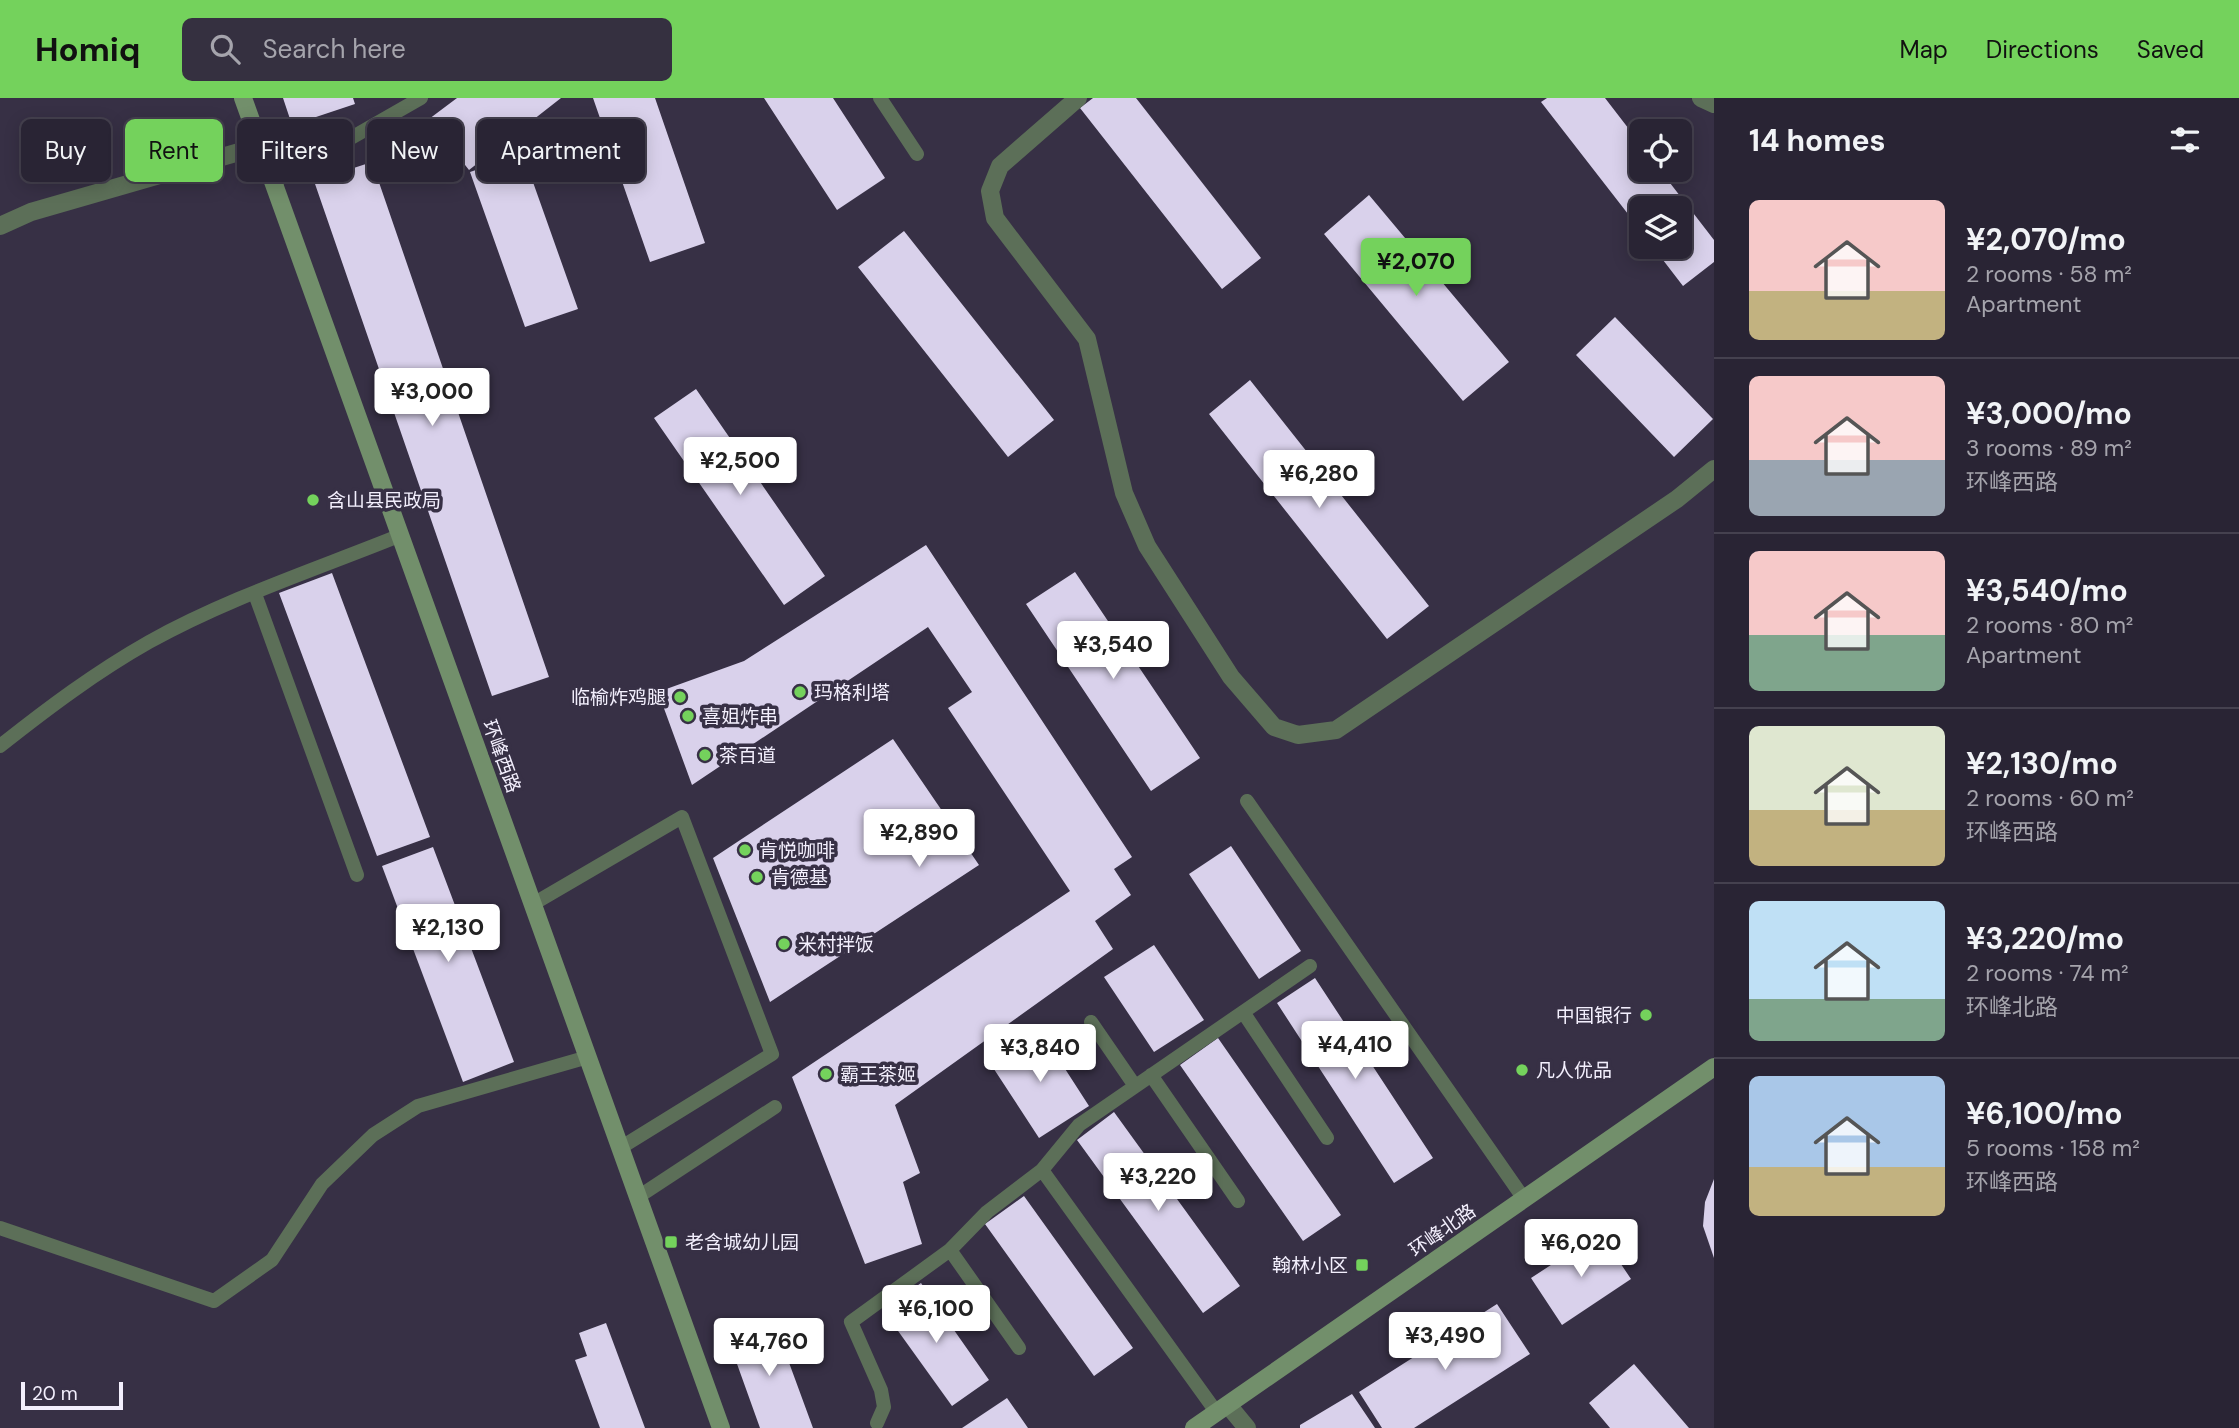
<!DOCTYPE html>
<meta charset="utf-8">
<style>
body{margin:0;font-family:"DM Sans","Noto Sans SC",sans-serif;background:#353040;color:#f1f3f6;height:100vh;display:flex;flex-direction:column;font-size:26px;white-space:nowrap}
*{box-sizing:border-box;margin:0}
p{font-size:23px;color:#a5a4ac}
.icon{flex:none;width:38px;height:38px;fill:none;stroke:currentColor;stroke-width:2;stroke-linecap:round;stroke-linejoin:round}
.map{position:relative;flex:1;overflow:hidden}
.drawer{display:flex;flex-direction:column;background:#292434;width:525px}
.drawer>*{flex:none}
.banner{position:absolute;left:21px;top:21px;width:665px;height:63px;display:flex;gap:14px}
.controls{position:absolute;left:1629px;top:21px;display:grid;gap:14px}
.controls a{display:grid;place-items:center;width:63px;height:63px;border-radius:10px;background:#292434;box-shadow:0 4px 18px #0003,0 0 0 2px #45414f;font-size:35px}
.scale{position:absolute;left:21px;bottom:18px;width:102px;box-sizing:border-box;padding-left:7px;border:4px solid #f3effd;border-top:0;font-size:19px;line-height:24px;white-space:nowrap;color:#f3effd;-webkit-text-stroke:5px #373045;paint-order:stroke}
.price{position:absolute;translate:-50% -60px;padding:0 16px;border-radius:7px;background:#fff;color:#222;font-size:23px;line-height:46px;filter:drop-shadow(0 2px 4px #0008)}
.price::after{content:'';position:absolute;left:50%;top:42px;width:21px;height:16px;margin-left:-10px;background:inherit;clip-path:polygon(0 0,100% 0,50% 100%)}
.price.selected{background:#74d25c;color:#111}
ul{padding:0;list-style:none}
li{display:flex;align-items:center;gap:21px;height:175px;padding:0 35px}
li+li{border-top:2px solid #45414f}
li span{display:grid;place-items:center;flex:none;width:196px;height:140px;border-radius:10px;color:#555}
li>.icon{margin-inline-start:auto}
span .icon{width:84px;height:84px;fill:#fffc;stroke-width:1}
li b{font-size:30px}
h2{display:flex;justify-content:space-between;align-items:center;height:84px;padding:0 35px;font-size:30px}
.pill{padding:0 24px;border-radius:10px;background:#292434;box-shadow:0 4px 18px #0003,0 0 0 2px #45414f;font-size:24px;line-height:63px}
.pill.selected{background:#74d25c;color:#111}
header{display:flex;align-items:center;gap:42px;box-sizing:border-box;height:98px;padding:0 35px;background:#74d25c;color:#111}
header strong{font-size:33px}
nav{display:flex;gap:38px;margin-inline-start:auto;font-size:24px}
.search{width:490px;height:63px;background:#353040;display:flex;align-items:center;gap:18px;box-sizing:border-box;padding:0 24px;border-radius:10px;color:#a5a4ac;font-size:26px}
main{display:flex;flex:1;min-height:0}
.map>svg:first-child{display:block}
.building{fill:#d9d1eb}
.lines{fill:none;stroke-linecap:round;stroke-linejoin:round}
.lane{stroke:#5c6f58;stroke-width:14}
.street{stroke:#5c6f58;stroke-width:18}
.secondary{stroke:#728f6b;stroke-width:18}
.poi-dot{fill:#74d25c;stroke:#373045;stroke-width:2.5}
.labels{text-anchor:middle;stroke-width:7;stroke-linejoin:round;paint-order:stroke}
.poi-label{font-size:19px;fill:#f3effd;stroke:#373045;text-anchor:start}
.street-label{font-size:19px;fill:#f3effd;stroke:#373045}
</style>
<header>
<strong>Homiq</strong>
<div class="search"><svg class="icon" aria-label="search" viewBox="0 0 24 24"><circle cx="10" cy="10" r="6"/><path d="M15 15l6 6"/></svg>Search here</div>
<nav><a>Map</a><a>Directions</a><a>Saved</a></nav>
</header>
<main>
<div class="map">
<svg width="1714" height="1330" viewBox="0 0 1714 1330">
<rect width="100%" height="100%" fill="#373045"/>
<path class="building" d="M 283,0 L 353,0 L 355,6 L 292,27 Z
M 457,0 L 561,0 L 469,72 L 429,21 Z
M 593,0 L 655,0 L 705,145 L 650,164 Z
M 764,0 L 833,0 L 885,80 L 837,112 Z
M 1093,0 L 1136,0 L 1261,160 L 1222,191 L 1080,10 Z
M 1547,0 L 1605,0 L 1642,48 L 1642,72 L 1660,72 L 1714,142 L 1714,164 L 1683,188 L 1653,149 L 1680,149 L 1680,110 L 1642,110 L 1642,134 L 1541,4 Z
M 523,56 L 578,211 L 525,229 L 470,74 Z
M 372,64 L 549,579 L 492,598 L 314,83 Z
M 1369,97 L 1509,264 L 1463,303 L 1324,136 Z
M 904,133 L 1054,322 L 1008,359 L 858,169 Z
M 1615,219 L 1713,321 L 1674,359 L 1576,257 Z
M 1250,282 L 1429,508 L 1387,541 L 1209,316 Z
M 696,291 L 825,478 L 784,507 L 654,320 Z
M 926,447 L 1132,759 L 1114,771 L 1131,797 L 1095,823 L 1113,851 L 895,1007 L 920,1075 L 903,1084 L 922,1146 L 865,1166 L 792,979 L 1070,793 L 948,610 L 972,594 L 928,529 L 692,687 L 658,594 L 744,563 Z
M 1075,474 L 1200,660 L 1151,693 L 1026,506 Z
M 332,475 L 430,739 L 377,758 L 279,495 Z
M 893,641 L 979,767 L 770,904 L 713,760 Z
M 1231,748 L 1301,853 L 1259,881 L 1189,776 Z
M 433,749 L 514,964 L 463,984 L 382,768 Z
M 1154,847 L 1204,922 L 1154,954 L 1104,879 Z
M 1315,880 L 1433,1060 L 1394,1085 L 1277,905 Z
M 1040,932 L 1089,1008 L 1039,1040 L 990,965 Z
M 1218,940 L 1341,1117 L 1303,1143 L 1180,967 Z
M 1114,1014 L 1240,1188 L 1203,1215 L 1077,1042 Z
M 1714,1081 L 1714,1160 L 1703,1128 L 1705,1104 Z
M 1024,1098 L 1133,1250 L 1094,1278 L 985,1126 Z
M 1600,1135 L 1631,1181 L 1562,1227 L 1531,1180 Z
M 921,1185 L 989,1282 L 952,1308 L 883,1212 Z
M 1497,1206 L 1530,1256 L 1414,1330 L 1382,1330 L 1359,1294 Z
M 773,1221 L 813,1330 L 760,1330 L 727,1238 Z
M 606,1225 L 645,1330 L 600,1330 L 575,1262 L 587,1258 L 579,1235 Z
M 1634,1266 L 1689,1330 L 1610,1330 L 1589,1305 Z
M 1352,1296 L 1375,1330 L 1300,1330 L 1300,1327 Z
M 1007,1300 L 1028,1330 L 962,1330 Z"/>
<g class="lines">
<path class="lane" d="M 880,0 L 917,56
M 274,84 L 421,0
M 255,496 L 357,777
M 0,648 C 48,610 96,574 149,544 C 228,500 317,471 401,437
M 1247,703 L 1524,1101
M 533,806 L 682,719 L 772,956 L 620,1050
M 1243,914 L 1327,1040
M 1091,924 L 1135,988
M 1151,977 L 1238,1103
M 1042,1072 L 1217,1315
M 638,1099 L 775,1009
M 0,1130 L 214,1203 L 272,1162 L 322,1086 L 373,1037 L 418,1008 L 588,959
M 950,1152 L 1019,1250
M 877,1325 L 884,1309 L 881,1292 L 851,1224 L 950,1152 L 987,1114 L 1042,1072 L 1079,1027 L 1310,868"/>
<path class="street" d="M 1078,0 L 1000,68 L 990,93 L 995,120 L 1087,241 L 1124,395 L 1147,448 L 1231,579 L 1274,629 L 1298,637 L 1336,632 L 1677,401 L 1714,371
M 1701,0 L 1714,6
M 0,128 L 31,114 L 260,48
M 1228,1307 L 1247,1330"/>
<path class="secondary" d="M 243,0 L 721,1330
M 1194,1330 L 1714,969"/>
</g>
<g class="poi-dot">
<circle cx="313" cy="402" r="7"/>
<circle cx="800" cy="594" r="7"/>
<circle cx="680" cy="599" r="7"/>
<circle cx="688" cy="618" r="7"/>
<circle cx="705" cy="657" r="7"/>
<circle cx="745" cy="752" r="7"/>
<circle cx="757" cy="779" r="7"/>
<circle cx="784" cy="846" r="7"/>
<circle cx="1646" cy="917" r="7"/>
<circle cx="1522" cy="972" r="7"/>
<circle cx="826" cy="976" r="7"/>
<rect x="664" y="1137" width="14" height="14" rx="3.5"/>
<rect x="1355" y="1160" width="14" height="14" rx="3.5"/>
</g>
<g class="labels">
<g class="poi-label">
<text x="327" y="409">含山县民政局</text>
<text x="814" y="601">玛格利塔</text>
<text x="666" y="606" text-anchor="end">临榆炸鸡腿</text>
<text x="702" y="625">喜姐炸串</text>
<text x="719" y="664">茶百道</text>
<text x="759" y="759">肯悦咖啡</text>
<text x="771" y="786">肯德基</text>
<text x="798" y="853">米村拌饭</text>
<text x="1632" y="924" text-anchor="end">中国银行</text>
<text x="1536" y="979">凡人优品</text>
<text x="840" y="983">霸王茶姬</text>
<text x="685" y="1151">老含城幼儿园</text>
<text x="1348" y="1174" text-anchor="end">翰林小区</text>
</g>
<g class="street-label">
<text transform="translate(502 658) rotate(70)" y="7">环峰西路</text>
<text transform="translate(1442 1132) rotate(-35)" y="7">环峰北路</text>
</g>
</g>
</svg>
<div class="controls">
<a><svg class="icon" aria-label="locate" viewBox="0 0 24 24"><circle cx="12" cy="12" r="6"/><path d="M12 2v4M12 18v4M2 12h4M18 12h4"/></svg></a>
<a><svg class="icon" aria-label="layers" viewBox="0 0 24 24"><path d="M12 4l9 5-9 5-9-5zM3 14l9 5 9-5"/></svg></a>
</div>
<div class="scale">20 m</div>
<b class="price selected" style="left:1416px;top:200px">¥2,070</b>
<b class="price" style="left:432px;top:330px">¥3,000</b>
<b class="price" style="left:740px;top:399px">¥2,500</b>
<b class="price" style="left:1319px;top:412px">¥6,280</b>
<b class="price" style="left:1113px;top:583px">¥3,540</b>
<b class="price" style="left:919px;top:771px">¥2,890</b>
<b class="price" style="left:448px;top:866px">¥2,130</b>
<b class="price" style="left:1355px;top:983px">¥4,410</b>
<b class="price" style="left:1040px;top:986px">¥3,840</b>
<b class="price" style="left:1158px;top:1115px">¥3,220</b>
<b class="price" style="left:1581px;top:1181px">¥6,020</b>
<b class="price" style="left:936px;top:1247px">¥6,100</b>
<b class="price" style="left:1445px;top:1274px">¥3,490</b>
<b class="price" style="left:769px;top:1280px">¥4,760</b>
<div class="banner">
<a class="pill">Buy</a>
<a class="pill selected">Rent</a>
<a class="pill">Filters</a>
<a class="pill">New</a>
<a class="pill">Apartment</a>
</div>
</div>
<section class="drawer">
<h2>14 homes<svg class="icon" aria-label="filters" viewBox="0 0 24 24"><path d="M4 7h16M4 17h16"/><circle cx="9" cy="7" r="2"/><circle cx="15" cy="17" r="2"/></svg></h2>
<ul>
<li><span style="background:linear-gradient(#f6c9c9 65%,#c2b280 0)"><svg class="icon" aria-label="home" viewBox="0 0 24 24"><path d="M3 11l9-7 9 7M6 9v11h12V9"/></svg></span><div><b>¥2,070/mo</b><p>2 rooms · 58 m²</p><p>Apartment</p></div></li>
<li><span style="background:linear-gradient(#f6c9c9 60%,#9aa5b1 0)"><svg class="icon" aria-label="home" viewBox="0 0 24 24"><path d="M3 11l9-7 9 7M6 9v11h12V9"/></svg></span><div><b>¥3,000/mo</b><p>3 rooms · 89 m²</p><p>环峰西路</p></div></li>
<li><span style="background:linear-gradient(#f6c9c9 60%,#7fa58c 0)"><svg class="icon" aria-label="home" viewBox="0 0 24 24"><path d="M3 11l9-7 9 7M6 9v11h12V9"/></svg></span><div><b>¥3,540/mo</b><p>2 rooms · 80 m²</p><p>Apartment</p></div></li>
<li><span style="background:linear-gradient(#dfe7d0 60%,#c2b280 0)"><svg class="icon" aria-label="home" viewBox="0 0 24 24"><path d="M3 11l9-7 9 7M6 9v11h12V9"/></svg></span><div><b>¥2,130/mo</b><p>2 rooms · 60 m²</p><p>环峰西路</p></div></li>
<li><span style="background:linear-gradient(#bfe0f5 70%,#7fa58c 0)"><svg class="icon" aria-label="home" viewBox="0 0 24 24"><path d="M3 11l9-7 9 7M6 9v11h12V9"/></svg></span><div><b>¥3,220/mo</b><p>2 rooms · 74 m²</p><p>环峰北路</p></div></li>
<li><span style="background:linear-gradient(#a9c7e8 65%,#c2b280 0)"><svg class="icon" aria-label="home" viewBox="0 0 24 24"><path d="M3 11l9-7 9 7M6 9v11h12V9"/></svg></span><div><b>¥6,100/mo</b><p>5 rooms · 158 m²</p><p>环峰西路</p></div></li>
</ul>
</section>
</main>
